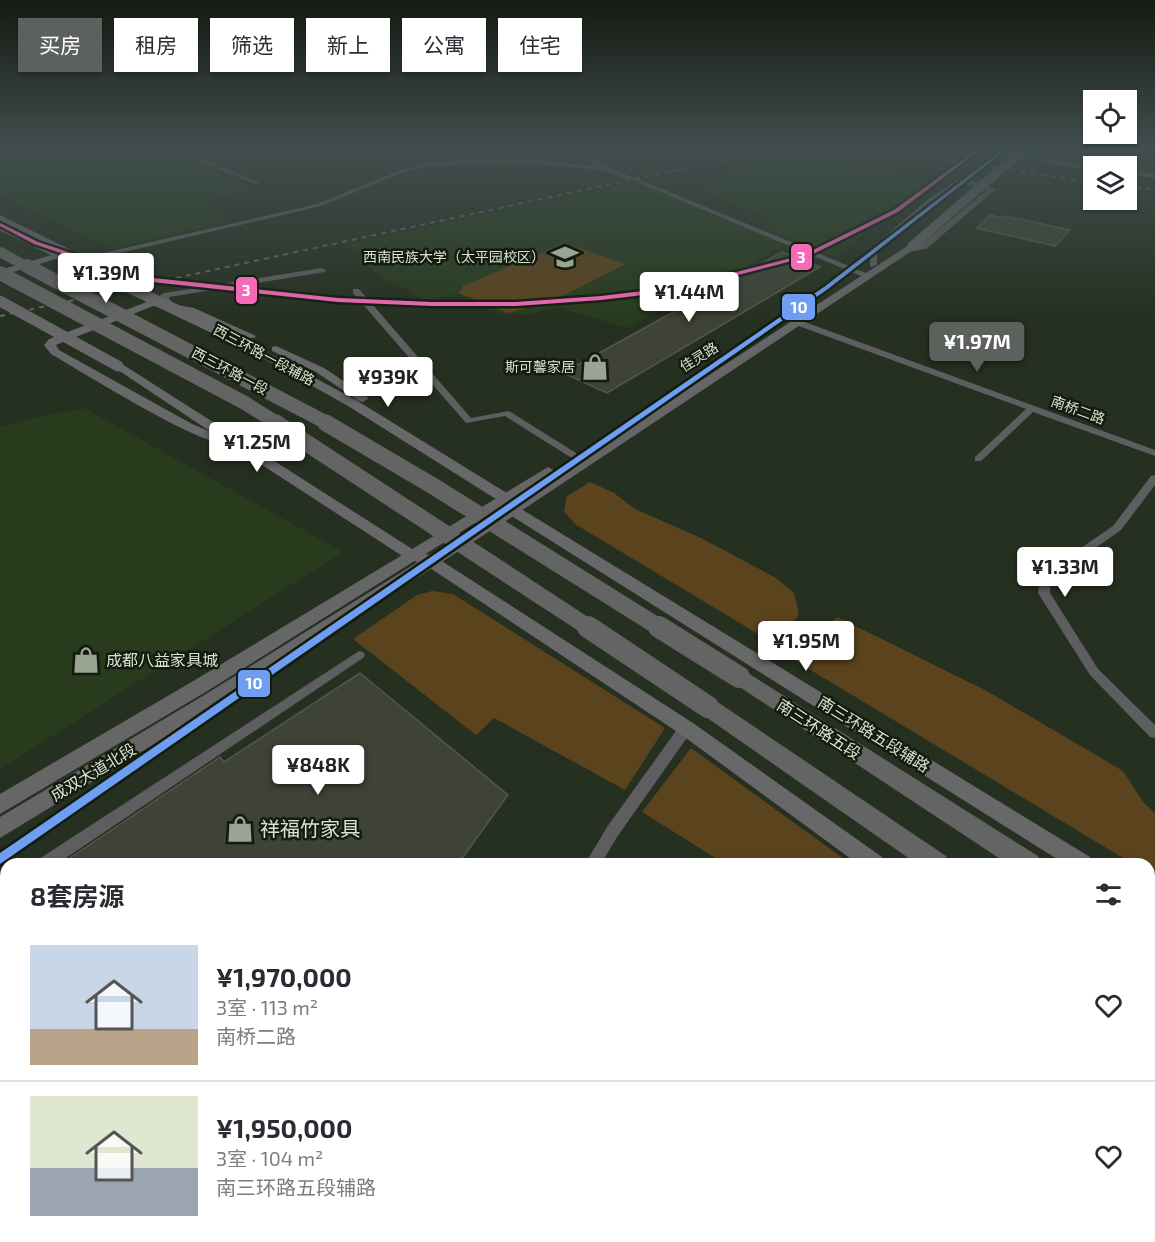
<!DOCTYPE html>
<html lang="zh">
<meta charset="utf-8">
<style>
body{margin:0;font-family:"Exo 2","Noto Sans SC",sans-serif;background:#f7f7f7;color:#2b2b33;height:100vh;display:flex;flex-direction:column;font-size:22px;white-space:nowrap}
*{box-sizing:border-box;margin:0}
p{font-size:20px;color:#7c7c81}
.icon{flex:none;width:33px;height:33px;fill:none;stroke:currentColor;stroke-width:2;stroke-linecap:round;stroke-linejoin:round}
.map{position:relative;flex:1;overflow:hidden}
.sheet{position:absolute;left:0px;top:858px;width:1155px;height:384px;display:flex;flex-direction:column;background:#fff;border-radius:18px 18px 0 0;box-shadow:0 2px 4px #0004}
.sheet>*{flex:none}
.hud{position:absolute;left:18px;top:18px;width:600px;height:54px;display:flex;gap:12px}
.controls{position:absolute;left:1083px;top:90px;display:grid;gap:12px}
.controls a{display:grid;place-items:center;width:54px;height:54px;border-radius:0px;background:#fff;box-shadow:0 2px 4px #0004;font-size:30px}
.price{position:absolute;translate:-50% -51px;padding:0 14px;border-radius:6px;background:#fff;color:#222;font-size:20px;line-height:39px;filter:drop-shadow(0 2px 3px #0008)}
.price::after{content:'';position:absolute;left:50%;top:36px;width:18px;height:14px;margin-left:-9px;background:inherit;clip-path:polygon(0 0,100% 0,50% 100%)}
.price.on{background:#5c615e;color:#fff}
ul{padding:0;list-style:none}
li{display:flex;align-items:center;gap:18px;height:150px;padding:0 30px}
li+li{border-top:2px solid #e1e1e2}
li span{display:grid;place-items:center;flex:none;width:168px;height:120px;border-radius:0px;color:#555}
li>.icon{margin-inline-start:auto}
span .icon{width:72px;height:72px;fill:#fffc;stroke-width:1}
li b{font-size:26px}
h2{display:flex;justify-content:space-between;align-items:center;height:72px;padding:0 30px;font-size:26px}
.pill{padding:0 21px;border-radius:0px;background:#fff;box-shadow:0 2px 4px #0004;font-size:21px;line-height:54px}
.pill.on{background:#5c615e;color:#fff}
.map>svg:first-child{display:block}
.built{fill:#283b1c}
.green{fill:#5b431d}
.building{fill:#3e4336;stroke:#525749;stroke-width:1.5}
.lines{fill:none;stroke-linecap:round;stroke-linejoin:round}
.minor{fill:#5e5d5f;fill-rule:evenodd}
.tertiary{fill:#5e5d5f;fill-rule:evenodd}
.secondary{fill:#686769;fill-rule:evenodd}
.primary{fill:#666;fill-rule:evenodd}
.trunk{fill:#646464;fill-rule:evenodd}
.rail{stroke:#626761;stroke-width:2;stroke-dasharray:5 5;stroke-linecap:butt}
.secondary-bridge-far1{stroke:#686769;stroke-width:8}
.secondary-bridge{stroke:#686769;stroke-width:11}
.primary-bridge{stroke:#666;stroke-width:9}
.trunk-bridge-far3{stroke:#646464;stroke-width:10}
.trunk-bridge-far2{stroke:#646464;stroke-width:14}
.trunk-bridge-far1{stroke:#646464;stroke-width:17}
.trunk-bridge{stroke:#646464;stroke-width:22}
.metro-1-casing{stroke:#131b0f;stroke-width:5}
.metro-2-casing{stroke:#131b0f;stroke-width:5}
.metro-1{fill:#6d9ef2;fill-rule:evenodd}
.metro-2{fill:#f669b8;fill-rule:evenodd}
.labels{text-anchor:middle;stroke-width:5;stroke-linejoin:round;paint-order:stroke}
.far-poi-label{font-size:14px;fill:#d7e2d1;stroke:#131b0f;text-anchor:end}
.far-street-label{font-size:14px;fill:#d7e2d1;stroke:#131b0f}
.poi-label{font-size:16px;fill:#d7e2d1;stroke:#131b0f;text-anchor:start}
.street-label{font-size:16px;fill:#d7e2d1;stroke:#131b0f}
.near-poi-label{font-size:20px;fill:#d7e2d1;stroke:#131b0f;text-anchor:start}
.line-badge{stroke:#131b0f;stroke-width:2}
.badge-label{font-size:16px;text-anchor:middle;font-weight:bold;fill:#fff}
</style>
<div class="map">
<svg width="1155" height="1242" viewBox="0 0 1155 1242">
<rect width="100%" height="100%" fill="#263020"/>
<path class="built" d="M 0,147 L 153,147 L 256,188 L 206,202 L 225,222 L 112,249 L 0,196 Z
M 780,158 L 812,158 L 929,181 L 835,257 L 762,227 L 775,220 L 701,191 L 743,166 Z
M 637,182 L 785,244 L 744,268 L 627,328 L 558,307 L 528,315 L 501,314 L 458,294 L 424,301 L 407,289 L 385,280 L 368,266 L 360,259 L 368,254 L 342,245 Z
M 84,408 L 343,552 L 0,769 L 0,428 L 23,420 Z
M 6,946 L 6,1236 L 854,1236 L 852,1242 L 0,1242 L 0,950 Z
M 947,1236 L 1147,1236 L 1154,1242 L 946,1242 Z"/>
<path class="green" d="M 564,243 L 626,264 L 538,308 L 532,306 L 509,313 L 459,293 L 463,286 Z
M 590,482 L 614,493 L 635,509 L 701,538 L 776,578 L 794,593 L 799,614 L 778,646 L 575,524 L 564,511 L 567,496 Z
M 432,591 L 453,594 L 665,728 L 625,790 L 494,718 L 476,735 L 353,639 L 417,595 Z
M 837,617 L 987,691 L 1123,771 L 1143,802 L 1155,813 L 1155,877 L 1149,874 L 1149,864 L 1133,864 L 794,660 Z
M 691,748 L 851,864 L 725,864 L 642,812 Z"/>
<path class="building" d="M 990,215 L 1003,218 L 1005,216 L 1070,230 L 1055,246 L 976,228 Z
M 782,252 L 820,267 L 607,393 L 563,373 Z
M 360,673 L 508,795 L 458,864 L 61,864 L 220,757 L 224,762 Z"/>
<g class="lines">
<path class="minor" d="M 165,147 L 172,147 L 260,183 L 255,184 Z
M 572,147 L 578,147 L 603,166 L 636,178 L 873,276 L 866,278 L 632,180 L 601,170 L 529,163 L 479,163 L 425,167 L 402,173 L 321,206 L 90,260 L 67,253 L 70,251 L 90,256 L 317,204 L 398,171 L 425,163 L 479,159 L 529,159 L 596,166 Z
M 322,268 L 326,270 L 325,272 L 169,297 L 172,303 L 168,305 L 165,305 L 160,295 L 164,293 Z
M 353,289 L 359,289 L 471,418 L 509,411 L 576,453 L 576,457 L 570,457 L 505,416 L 466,423 L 353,293 Z
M 785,317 L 791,317 L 1155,450 L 1155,456 L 1033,412 L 981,461 L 975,461 L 975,457 L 1026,409 L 785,321 Z
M 1155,475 L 1155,485 L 1121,530 L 1050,580 L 1050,593 L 1098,669 L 1155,725 L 1155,738 L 1150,737 L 1090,675 L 1038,593 L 1040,576 L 1113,526 L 1151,476 Z
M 359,651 L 363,652 L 365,655 L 363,658 L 57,864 L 36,864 L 39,859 Z
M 686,723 L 691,724 L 693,728 L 691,732 L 617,837 L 601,864 L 585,864 L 607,827 L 681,724 Z
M 6,882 L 6,898 L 0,900 L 0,884 Z
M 363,1236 L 385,1236 L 383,1242 L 361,1242 Z
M 522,1236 L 548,1236 L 550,1242 L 524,1242 Z
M 898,1236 L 918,1236 L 917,1242 L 897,1242 Z"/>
<path class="tertiary" d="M 1033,147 L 1040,147 L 1029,156 L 1094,167 L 1094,171 L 993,153 L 996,151 L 1022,155 Z
M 1126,170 L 1155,174 L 1155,178 L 1126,174 Z
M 957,180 L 972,181 L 996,189 L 926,249 L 903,253 L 903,249 L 920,245 L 987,190 C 980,187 971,184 963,184 C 946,186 892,239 877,253 L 877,265 L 870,267 L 870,250 L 927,200 Z"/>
<path class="secondary" d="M 0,215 L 73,251 L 75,253 L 0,276 L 0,270 L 62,252 L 0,221 Z
M 152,300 L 194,308 L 256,336 L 254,338 L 246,338 L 186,312 L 153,306 L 56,345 L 59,350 L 192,424 L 211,432 L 112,366 L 114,364 L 122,364 L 417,552 L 434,556 L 693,723 L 882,857 L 886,864 L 858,864 L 679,733 L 424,564 L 407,559 L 228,443 C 208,451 77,369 51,354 L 44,345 L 49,339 Z
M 235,335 L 356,400 L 510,495 L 518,507 L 1090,857 L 1094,864 L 1065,864 L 507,513 L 499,501 L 348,406 L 231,340 L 229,338 Z
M 276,346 L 324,368 L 369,398 L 363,402 L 359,401 L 316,372 L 272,351 L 272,347 Z
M 1149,895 L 1155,897 L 1155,919 L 1149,917 Z
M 1149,1048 L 1155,1050 L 1155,1076 L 1149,1074 Z"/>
<path class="primary" d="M 912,243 L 917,246 L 916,248 L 518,513 L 220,704 L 0,838 L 0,817 L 206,694 L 506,507 Z
M 548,467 L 555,471 L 553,474 L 209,690 L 0,814 L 0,794 L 195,680 Z"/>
<path class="trunk" d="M 739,669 L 746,672 L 1038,856 L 1041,864 L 1008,864 L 732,682 L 729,677 L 732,672 Z
M 708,699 L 716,701 L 946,856 L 949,864 L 917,864 L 700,713 L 697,707 L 700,701 Z
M 1149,928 L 1155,931 L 1155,958 L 1149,955 Z
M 1149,995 L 1155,997 L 1155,1027 L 1149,1025 Z"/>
<path class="rail" d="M 1126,186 L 1155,190
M 0,316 L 634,179 L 770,152 L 834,148 L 891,152 L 1094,183"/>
<path class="secondary-bridge-far1" d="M 0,226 L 87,268"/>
<path class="secondary-bridge" d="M 84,266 L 235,338
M 0,301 L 118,366"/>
<path class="primary-bridge" d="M 912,246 L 1027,147"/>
<path class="trunk-bridge-far3" d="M 0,252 L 30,268"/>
<path class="trunk-bridge-far2" d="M 27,266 L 329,424
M 0,273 L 245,403 L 278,424"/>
<path class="trunk-bridge-far1" d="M 276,423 L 591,629
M 326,423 L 433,486 L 662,629"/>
<path class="trunk-bridge" d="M 588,627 L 708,707
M 659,627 L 739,677"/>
<defs>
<path id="metro-1" d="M 1006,147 L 1010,147 L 828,289 L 0,864 L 0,853 L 824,287 Z"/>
<path id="metro-2" d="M 980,147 L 984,147 L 898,212 L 807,257 L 677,291 L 601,300 L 516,306 L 432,306 L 338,302 L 143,281 L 34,244 L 0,226 L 0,223 L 38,242 L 144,277 L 338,298 L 432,302 L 516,302 L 601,296 L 677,287 L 803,255 L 894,210 Z"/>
</defs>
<use href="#metro-1" class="metro-1-casing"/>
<use href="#metro-2" class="metro-2-casing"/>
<use href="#metro-1" class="metro-1"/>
<use href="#metro-2" class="metro-2"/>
</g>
<linearGradient id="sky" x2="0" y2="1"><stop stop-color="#151a12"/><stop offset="0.46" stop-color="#414e4e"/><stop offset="1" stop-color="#414e4e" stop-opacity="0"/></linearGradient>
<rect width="1155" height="320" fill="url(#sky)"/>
<defs>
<symbol id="university-bare" viewBox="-9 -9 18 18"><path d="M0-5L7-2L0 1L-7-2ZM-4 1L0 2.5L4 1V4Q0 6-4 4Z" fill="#99a493" stroke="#131b0f" stroke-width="2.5" paint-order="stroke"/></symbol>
<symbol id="shop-bare" viewBox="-9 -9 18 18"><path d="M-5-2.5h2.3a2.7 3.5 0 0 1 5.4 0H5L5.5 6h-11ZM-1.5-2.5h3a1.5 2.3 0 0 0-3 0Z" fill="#99a493" stroke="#131b0f" stroke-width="2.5" paint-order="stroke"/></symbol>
</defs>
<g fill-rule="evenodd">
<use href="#university-bare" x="546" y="238" width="38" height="38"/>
<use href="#shop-bare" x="576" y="348" width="38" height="38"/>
<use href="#shop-bare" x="67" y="641" width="38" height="38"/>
<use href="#shop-bare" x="221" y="810" width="38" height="38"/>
</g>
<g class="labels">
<g class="far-poi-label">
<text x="545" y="262">西南民族大学（太平园校区）</text>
<text x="575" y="372">斯可馨家居</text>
</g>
<g class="far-street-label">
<text transform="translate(264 355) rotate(28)" y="5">西三环路一段辅路</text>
<text transform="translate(699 357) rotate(-32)" y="5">佳灵路</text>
<text transform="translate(230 371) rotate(28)" y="5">西三环路一段</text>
<text transform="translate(1078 410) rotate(20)" y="5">南桥二路</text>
</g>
<g class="poi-label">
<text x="106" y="666">成都八益家具城</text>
</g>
<g class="street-label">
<text transform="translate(819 729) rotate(33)" y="6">南三环路五段</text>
<text transform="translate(874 734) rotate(32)" y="6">南三环路五段辅路</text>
<text transform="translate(93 772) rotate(-31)" y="6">成双大道北段</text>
</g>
<g class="near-poi-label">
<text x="260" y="836">祥福竹家具</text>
</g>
</g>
<g class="line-badge">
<rect x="790" y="243" width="23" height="28" rx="6" fill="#f669b8"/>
<rect x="235" y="276" width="23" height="29" rx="6" fill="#f669b8"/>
<rect x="781" y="293" width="35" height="28" rx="6" fill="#6d9ef2"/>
<rect x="237" y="669" width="34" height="29" rx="6" fill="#6d9ef2"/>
</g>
<g class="badge-label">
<text x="801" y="263">3</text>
<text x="246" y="296">3</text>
<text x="799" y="313">10</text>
<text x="254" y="689">10</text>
</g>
</svg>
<div class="controls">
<a><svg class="icon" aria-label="locate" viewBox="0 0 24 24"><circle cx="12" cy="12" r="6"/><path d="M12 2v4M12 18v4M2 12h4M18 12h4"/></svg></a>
<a><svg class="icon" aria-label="layers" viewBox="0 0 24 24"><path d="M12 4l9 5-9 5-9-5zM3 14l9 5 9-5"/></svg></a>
</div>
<b class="price" style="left:106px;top:304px">¥1.39M</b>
<b class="price" style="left:689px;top:323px">¥1.44M</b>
<b class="price on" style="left:977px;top:373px">¥1.97M</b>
<b class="price" style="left:388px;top:408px">¥939K</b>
<b class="price" style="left:257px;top:473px">¥1.25M</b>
<b class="price" style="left:1065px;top:598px">¥1.33M</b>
<b class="price" style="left:806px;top:672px">¥1.95M</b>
<b class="price" style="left:318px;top:796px">¥848K</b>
<div class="hud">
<a class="pill on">买房</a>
<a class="pill">租房</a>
<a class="pill">筛选</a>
<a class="pill">新上</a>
<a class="pill">公寓</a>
<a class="pill">住宅</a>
</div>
<section class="sheet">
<h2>8套房源<svg class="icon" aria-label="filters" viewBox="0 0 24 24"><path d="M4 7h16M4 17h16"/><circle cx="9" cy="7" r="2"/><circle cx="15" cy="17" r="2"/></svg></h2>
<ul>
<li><span style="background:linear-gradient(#c9d6e8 70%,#b9a48a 0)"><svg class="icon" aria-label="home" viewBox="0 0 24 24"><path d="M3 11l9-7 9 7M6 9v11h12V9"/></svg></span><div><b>¥1,970,000</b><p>3室 · 113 m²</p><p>南桥二路</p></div><svg class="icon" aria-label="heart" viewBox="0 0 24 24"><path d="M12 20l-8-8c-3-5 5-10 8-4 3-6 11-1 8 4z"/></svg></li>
<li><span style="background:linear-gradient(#dfe7d0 60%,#9aa5b1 0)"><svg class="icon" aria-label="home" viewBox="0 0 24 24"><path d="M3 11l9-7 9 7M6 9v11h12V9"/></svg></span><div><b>¥1,950,000</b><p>3室 · 104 m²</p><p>南三环路五段辅路</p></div><svg class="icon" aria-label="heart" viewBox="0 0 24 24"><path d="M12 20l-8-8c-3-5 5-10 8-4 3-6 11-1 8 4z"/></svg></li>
</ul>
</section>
</div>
